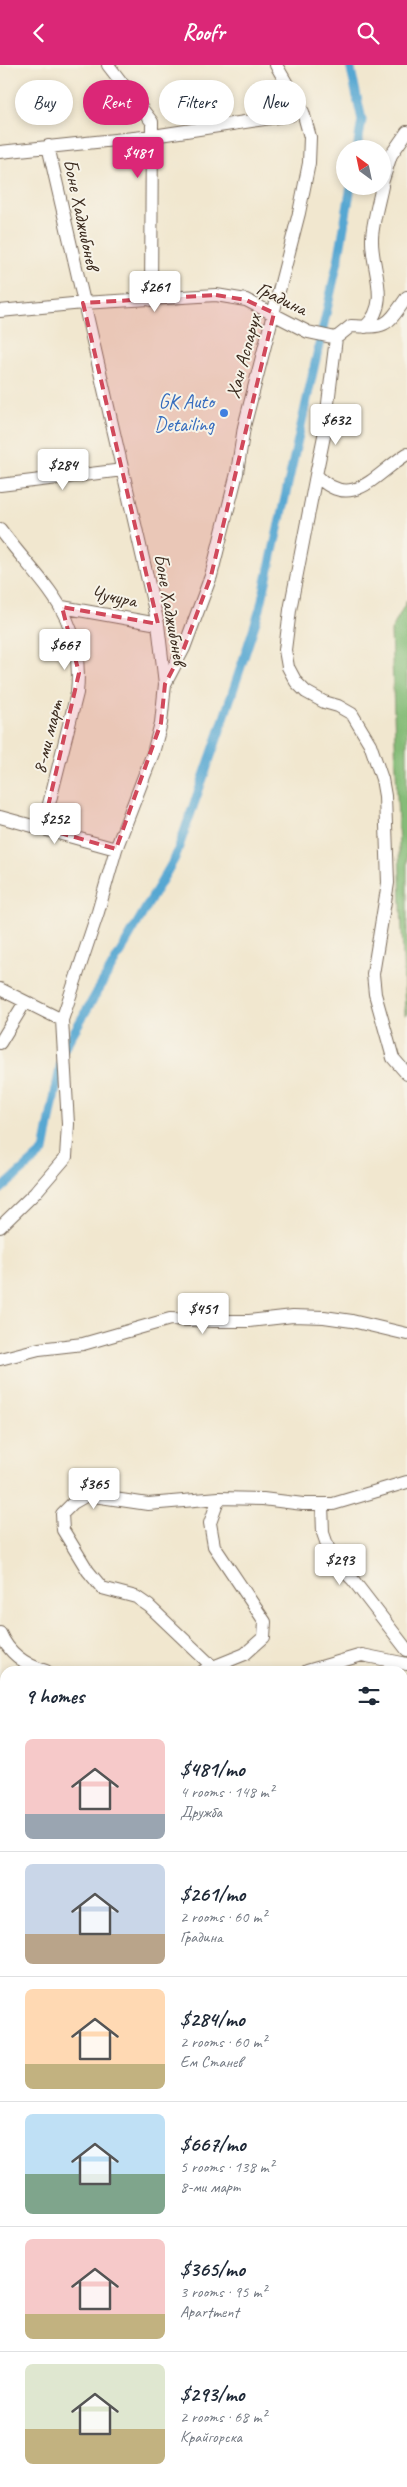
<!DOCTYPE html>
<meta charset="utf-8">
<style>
body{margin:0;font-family:Caveat,sans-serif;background:#f6f6f7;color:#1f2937;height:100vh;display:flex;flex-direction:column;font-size:19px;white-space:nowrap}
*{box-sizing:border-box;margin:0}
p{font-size:16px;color:#747a83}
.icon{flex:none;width:28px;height:28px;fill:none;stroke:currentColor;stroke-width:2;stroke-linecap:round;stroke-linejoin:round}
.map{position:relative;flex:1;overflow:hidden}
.drawer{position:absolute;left:0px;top:1601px;width:408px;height:821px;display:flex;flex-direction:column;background:#fff;border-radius:15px 15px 0 0;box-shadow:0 2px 8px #0003}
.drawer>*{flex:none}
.guide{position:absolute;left:15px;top:15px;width:378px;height:45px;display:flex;gap:10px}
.needle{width:32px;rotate:327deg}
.controls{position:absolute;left:336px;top:75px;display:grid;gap:10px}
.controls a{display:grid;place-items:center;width:55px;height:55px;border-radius:50%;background:#fff;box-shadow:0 2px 8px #0003;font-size:25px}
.price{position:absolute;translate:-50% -42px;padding:0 11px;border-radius:5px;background:#fff;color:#222;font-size:16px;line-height:32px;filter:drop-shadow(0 1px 2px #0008)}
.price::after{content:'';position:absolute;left:50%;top:30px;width:15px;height:11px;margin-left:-8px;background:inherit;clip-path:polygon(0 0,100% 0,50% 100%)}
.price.current{background:#db2777;color:#fff}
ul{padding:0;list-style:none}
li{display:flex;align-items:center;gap:15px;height:125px;padding:0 25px}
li+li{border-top:1px solid #e0e1e3}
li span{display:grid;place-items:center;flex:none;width:140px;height:100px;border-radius:8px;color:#555}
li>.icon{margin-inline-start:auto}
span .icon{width:60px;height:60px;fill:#fffc;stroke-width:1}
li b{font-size:21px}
h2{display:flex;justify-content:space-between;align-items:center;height:60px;padding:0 25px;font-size:21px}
.pill{padding:0 18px;border-radius:22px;background:#fff;box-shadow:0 2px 8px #0003;font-size:18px;line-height:45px}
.pill.current{background:#db2777;color:#fff}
header{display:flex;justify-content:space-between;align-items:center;height:65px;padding:0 25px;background:#db2777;color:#fff;font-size:22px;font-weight:600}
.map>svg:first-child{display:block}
.forest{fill:#85bc78;stroke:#60734b}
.water{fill:#57a7d2;stroke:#496878}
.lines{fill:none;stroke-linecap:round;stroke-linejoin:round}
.canal{stroke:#57a7d2;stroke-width:9}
.minor-casing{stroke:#7b6c5c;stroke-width:14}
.minor{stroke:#fff;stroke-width:12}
.marked{fill:#d1495b;fill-opacity:0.2;stroke:#d1495b;stroke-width:4;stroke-dasharray:10 6;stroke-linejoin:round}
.shop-dot{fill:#3f7fe0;stroke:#f7f3e8;stroke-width:2}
.labels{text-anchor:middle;stroke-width:4;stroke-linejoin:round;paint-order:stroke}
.street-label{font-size:20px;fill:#3b2a1e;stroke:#f7f3e8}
.shop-label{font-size:20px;fill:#366cbe;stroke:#f7f3e8;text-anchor:end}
</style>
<header><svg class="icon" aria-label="back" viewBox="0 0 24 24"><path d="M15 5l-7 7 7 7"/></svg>Roofr<svg class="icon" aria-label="search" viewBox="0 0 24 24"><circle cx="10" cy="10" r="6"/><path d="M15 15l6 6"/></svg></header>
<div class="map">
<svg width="407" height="2422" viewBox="0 0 407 2422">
<rect width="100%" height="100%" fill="#f7f3e8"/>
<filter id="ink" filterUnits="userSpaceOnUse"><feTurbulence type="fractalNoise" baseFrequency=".02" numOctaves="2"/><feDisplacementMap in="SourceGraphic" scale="10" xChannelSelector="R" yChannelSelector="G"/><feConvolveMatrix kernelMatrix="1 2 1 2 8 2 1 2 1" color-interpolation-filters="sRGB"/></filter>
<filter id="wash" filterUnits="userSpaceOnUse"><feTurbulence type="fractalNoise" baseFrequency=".0096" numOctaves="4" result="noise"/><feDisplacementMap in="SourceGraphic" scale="20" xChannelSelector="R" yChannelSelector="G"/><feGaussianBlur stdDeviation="1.12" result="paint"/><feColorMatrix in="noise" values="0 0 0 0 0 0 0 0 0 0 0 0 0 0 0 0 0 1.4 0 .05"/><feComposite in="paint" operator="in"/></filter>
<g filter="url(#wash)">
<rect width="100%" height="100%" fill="#f1e7cf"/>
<path class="forest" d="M 407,535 L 407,949 L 405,950 L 391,566 Z"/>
<path class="water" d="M 0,1715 L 5,1717 L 5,2418 L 402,2418 L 403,1980 L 407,1985 L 407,2422 L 13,2422 L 0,2414 Z"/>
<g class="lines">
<path class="canal" d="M 350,0 L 362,55 L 357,84
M 64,984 L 175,793 L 219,668 L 260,544 L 339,191 L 351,121
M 0,1125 L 44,1086 L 61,997"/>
</g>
</g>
<g filter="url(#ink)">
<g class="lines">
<defs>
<path id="minor" d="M 108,0 L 152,57 L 151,235
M 0,87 L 153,71 L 291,50
M 382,118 L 391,90 L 407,67
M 407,232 C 386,262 387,263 351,261 L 336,273 L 324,371 L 316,410 C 352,447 375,409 407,389
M 0,246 L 83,238 L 216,230 L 246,235 L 308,267 L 336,273
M 365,262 C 392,237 371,204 372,174 C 372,160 379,136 382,121
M 316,410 L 290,545 L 285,585 L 288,602 L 296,617 L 306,627 L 324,637 L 338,641 L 352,649 L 370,679 L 382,714 L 385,731 L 388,818 L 373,909 L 375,929 L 393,993 L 407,1009
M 0,420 L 123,405
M 0,464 C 43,522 85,548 77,628 L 43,763
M 62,542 L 158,559
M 165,619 L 184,583 L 211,511 L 237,408 L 244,362 L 299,148 L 309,98 L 310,72 L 303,47 L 276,0
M 0,752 L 116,784
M 0,924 L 62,955
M 0,978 L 25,937
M 0,1162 L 35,1128 L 66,1092 L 68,1059 L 62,955 L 98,847 L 116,784 L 153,688 L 161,658 L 165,619 L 158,559 L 48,81
M 0,1294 L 39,1284 L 83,1279 L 170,1254 L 214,1256 L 249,1256 L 293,1251 L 324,1252 L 352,1256 L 407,1269
M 322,1439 L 323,1468 L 332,1494 L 353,1515 L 407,1585
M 0,1568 C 9,1589 25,1600 46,1606
M 214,1603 L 149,1541 L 136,1532 L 102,1523 L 88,1506 L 63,1465 L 62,1449 L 73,1438 L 87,1430 L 148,1439 L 219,1433 L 263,1434 L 303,1439 L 333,1439 L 407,1417
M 203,1606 L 245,1589 L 264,1572 L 265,1557 L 214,1481 L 210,1458 L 219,1433
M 307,1606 L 362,1590 L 407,1599"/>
</defs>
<use href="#minor" class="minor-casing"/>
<use href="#minor" class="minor"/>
</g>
</g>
<path class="marked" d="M 216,230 L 246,235 L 274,248 L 211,511 L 184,583 L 165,619 L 161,658 L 116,784 L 43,763 L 79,608 L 62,542 L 158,559 L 83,238 Z"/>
<circle class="shop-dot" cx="224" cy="348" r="5"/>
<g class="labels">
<g class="street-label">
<text transform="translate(82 149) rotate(78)" y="7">Боне Хаджибонев</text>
<text transform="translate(282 233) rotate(26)" y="7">Градина</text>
<text transform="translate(243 291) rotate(-75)" y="7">Хан Аспарух</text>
<text transform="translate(114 531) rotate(11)" y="7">Чучура</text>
<text transform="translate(171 544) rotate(80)" y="7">Боне Хаджибонев</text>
<text transform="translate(47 672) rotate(-76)" y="7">8-ми март</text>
</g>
<g class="shop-label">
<text x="214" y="343">GK Auto<tspan x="214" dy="23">Detailing</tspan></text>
</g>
</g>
</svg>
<div class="controls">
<a><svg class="needle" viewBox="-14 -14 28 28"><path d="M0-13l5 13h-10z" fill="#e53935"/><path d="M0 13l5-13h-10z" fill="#747a83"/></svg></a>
</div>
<b class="price current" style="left:138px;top:114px">$481</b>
<b class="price" style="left:155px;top:248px">$261</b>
<b class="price" style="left:336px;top:381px">$632</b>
<b class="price" style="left:63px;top:426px">$284</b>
<b class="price" style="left:65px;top:606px">$667</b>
<b class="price" style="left:55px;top:780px">$252</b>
<b class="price" style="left:203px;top:1270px">$451</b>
<b class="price" style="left:94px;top:1445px">$365</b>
<b class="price" style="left:340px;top:1521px">$293</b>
<div class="guide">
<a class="pill">Buy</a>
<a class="pill current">Rent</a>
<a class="pill">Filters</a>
<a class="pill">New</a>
</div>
<section class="drawer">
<h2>9 homes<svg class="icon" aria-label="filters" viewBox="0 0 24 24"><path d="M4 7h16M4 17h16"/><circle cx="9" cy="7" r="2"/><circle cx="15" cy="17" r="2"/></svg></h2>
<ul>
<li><span style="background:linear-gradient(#f6c9c9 75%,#9aa5b1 0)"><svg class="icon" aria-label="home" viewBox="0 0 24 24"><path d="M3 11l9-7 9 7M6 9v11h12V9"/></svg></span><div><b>$481/mo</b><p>4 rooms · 148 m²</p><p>Дружба</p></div></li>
<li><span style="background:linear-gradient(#c9d6e8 70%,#b9a48a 0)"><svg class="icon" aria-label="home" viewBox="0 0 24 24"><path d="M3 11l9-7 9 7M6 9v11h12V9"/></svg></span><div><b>$261/mo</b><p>2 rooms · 60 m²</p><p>Градина</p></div></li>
<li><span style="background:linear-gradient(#ffd9b3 75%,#c2b280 0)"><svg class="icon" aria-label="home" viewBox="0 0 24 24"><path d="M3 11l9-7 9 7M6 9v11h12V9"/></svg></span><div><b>$284/mo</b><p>2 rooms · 60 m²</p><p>Ем Станев</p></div></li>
<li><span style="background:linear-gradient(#bfe0f5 60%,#7fa58c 0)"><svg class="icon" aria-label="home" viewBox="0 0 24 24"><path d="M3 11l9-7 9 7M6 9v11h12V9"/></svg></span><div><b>$667/mo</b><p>5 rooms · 138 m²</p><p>8-ми март</p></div></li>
<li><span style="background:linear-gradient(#f6c9c9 75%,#c2b280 0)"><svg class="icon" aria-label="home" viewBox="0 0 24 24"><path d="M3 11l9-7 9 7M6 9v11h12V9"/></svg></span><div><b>$365/mo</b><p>3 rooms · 95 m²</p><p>Apartment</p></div></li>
<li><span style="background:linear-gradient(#dfe7d0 65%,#c2b280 0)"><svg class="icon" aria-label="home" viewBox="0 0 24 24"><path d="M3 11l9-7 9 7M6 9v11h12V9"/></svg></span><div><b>$293/mo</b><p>2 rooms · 68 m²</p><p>Крайгорска</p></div></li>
</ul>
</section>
</div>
